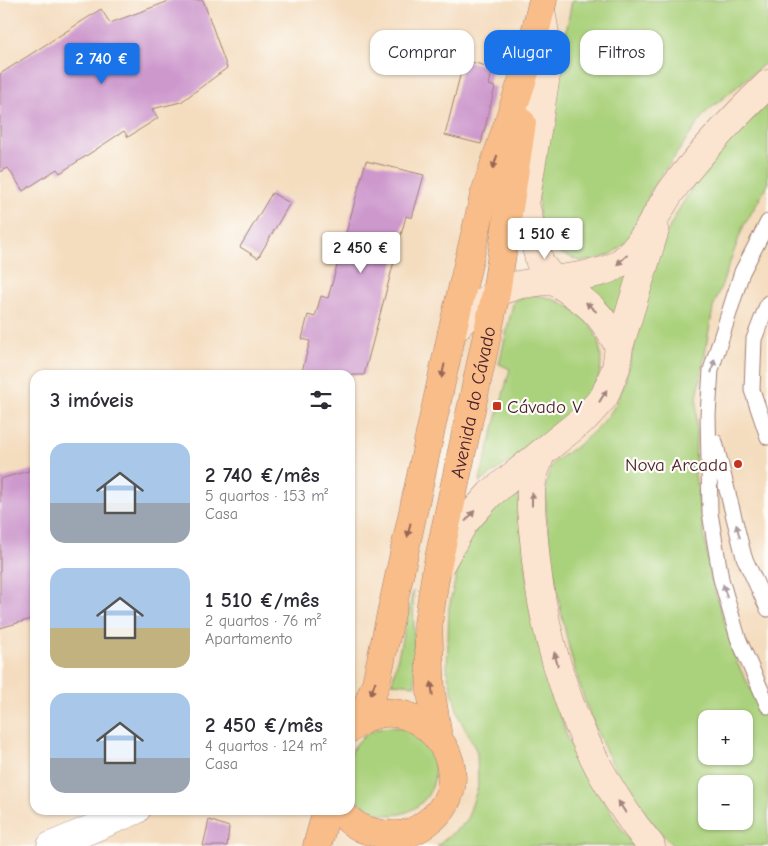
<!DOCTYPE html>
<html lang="pt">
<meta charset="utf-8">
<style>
body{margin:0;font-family:"Comic Neue",sans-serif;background:#f2f2f3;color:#2b2b33;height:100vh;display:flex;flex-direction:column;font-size:19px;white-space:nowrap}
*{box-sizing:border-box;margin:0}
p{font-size:16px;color:#7c7c81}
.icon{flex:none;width:28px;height:28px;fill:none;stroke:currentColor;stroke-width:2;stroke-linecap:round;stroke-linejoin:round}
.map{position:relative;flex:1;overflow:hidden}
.drawer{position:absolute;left:30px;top:370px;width:325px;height:445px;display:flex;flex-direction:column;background:#fff;border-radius:15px;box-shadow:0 1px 4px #0004}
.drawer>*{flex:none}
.hud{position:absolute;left:370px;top:30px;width:322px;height:45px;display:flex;gap:10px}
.fabs{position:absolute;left:698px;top:710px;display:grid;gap:10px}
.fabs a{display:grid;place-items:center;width:55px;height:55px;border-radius:10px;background:#fff;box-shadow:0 1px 4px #0004;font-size:25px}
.price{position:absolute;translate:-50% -42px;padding:0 11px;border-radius:5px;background:#fff;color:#222;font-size:16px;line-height:32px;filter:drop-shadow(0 1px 2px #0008)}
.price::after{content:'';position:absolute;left:50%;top:30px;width:15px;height:11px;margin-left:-8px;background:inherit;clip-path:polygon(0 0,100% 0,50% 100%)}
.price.active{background:#1a73e8;color:#fff}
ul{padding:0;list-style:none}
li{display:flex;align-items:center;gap:15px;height:125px;padding:0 20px}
li span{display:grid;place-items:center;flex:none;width:140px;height:100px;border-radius:15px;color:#555}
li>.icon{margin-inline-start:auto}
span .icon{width:60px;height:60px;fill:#fffc;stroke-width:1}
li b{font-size:21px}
h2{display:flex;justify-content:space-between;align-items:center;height:60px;padding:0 20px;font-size:21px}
.pill{padding:0 18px;border-radius:15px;background:#fff;box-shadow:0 1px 4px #0004;font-size:18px;line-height:45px}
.pill.active{background:#1a73e8;color:#fff}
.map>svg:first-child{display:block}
.green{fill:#aad17c;stroke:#7a7854;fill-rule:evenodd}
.building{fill:#cd99cd}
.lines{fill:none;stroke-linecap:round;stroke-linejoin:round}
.lane-casing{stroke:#9f7e74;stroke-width:17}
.street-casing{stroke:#9f7e74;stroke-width:29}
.secondary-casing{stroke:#9f7e74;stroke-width:29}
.primary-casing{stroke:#9f7e74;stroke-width:29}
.lane{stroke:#fff;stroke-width:15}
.street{stroke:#fff;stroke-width:28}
.secondary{stroke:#fce5d0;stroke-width:28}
.primary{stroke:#f8bd89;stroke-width:28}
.oneway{fill:#986655}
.oneway2{fill:#a3827e}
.oneway3{fill:#ae9aa0}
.poi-dot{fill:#c8321e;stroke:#fdfcf7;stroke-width:2}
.labels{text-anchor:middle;stroke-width:4.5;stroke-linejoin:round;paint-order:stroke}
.street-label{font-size:19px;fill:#4a1f2b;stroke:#fdfcf7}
.poi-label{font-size:19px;fill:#4a1f2b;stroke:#fdfcf7;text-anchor:start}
</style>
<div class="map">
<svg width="768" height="846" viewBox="0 0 768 846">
<rect width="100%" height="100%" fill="#fdfcf7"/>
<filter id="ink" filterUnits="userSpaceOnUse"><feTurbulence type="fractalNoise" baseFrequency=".02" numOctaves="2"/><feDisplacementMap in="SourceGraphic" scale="10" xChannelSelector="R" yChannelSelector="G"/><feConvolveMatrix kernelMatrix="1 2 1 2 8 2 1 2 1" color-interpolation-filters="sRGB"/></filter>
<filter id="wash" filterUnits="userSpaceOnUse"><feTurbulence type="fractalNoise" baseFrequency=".0096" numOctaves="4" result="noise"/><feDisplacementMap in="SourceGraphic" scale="20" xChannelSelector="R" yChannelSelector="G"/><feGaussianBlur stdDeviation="1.12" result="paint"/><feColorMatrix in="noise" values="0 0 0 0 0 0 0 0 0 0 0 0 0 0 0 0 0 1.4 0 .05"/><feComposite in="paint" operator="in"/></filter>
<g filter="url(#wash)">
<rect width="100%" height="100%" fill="#f4dcbe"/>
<path class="green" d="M 572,0 L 768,0 L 768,61 L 705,113 L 652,189 L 629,239 L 612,254 L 593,261 L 580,261 L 557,252 L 544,237 L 539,217 L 538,185 Z
M 768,104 L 768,185 L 743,227 L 713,308 L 697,398 L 695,475 L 711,579 L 737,663 L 768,721 L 768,846 L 673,846 C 592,762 568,664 551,553 C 548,531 540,485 552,465 C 556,458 569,452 576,447 C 600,427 614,415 624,384 C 634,353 638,321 646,289 C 666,215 710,153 768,104 ZM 706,719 L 744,719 L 744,756 L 706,756 ZM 706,784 L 744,784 L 744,821 L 706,821 Z
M 635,262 L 616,324 L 585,286 Z
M 537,295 C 561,300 584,311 595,333 C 601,347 603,364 598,378 C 589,412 508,462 479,483 L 510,369 L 499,364 L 514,300 Z
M 517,483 L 532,620 L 568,740 L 622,830 L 636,846 L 437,846 L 466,822 L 478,787 L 477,752 L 459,717 L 447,672 L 449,608 L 464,541 Z
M 413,591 L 415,685 L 392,683 Z
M347 771a44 44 0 1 1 88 0a44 44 0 1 1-88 0Z"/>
<g id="blocks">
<path class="building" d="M 172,0 L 203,0 L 227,68 L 181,102 L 152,109 L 158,118 L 128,137 L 124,131 L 60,173 L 57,169 L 23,191 L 8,168 L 0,172 L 0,74 L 101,9 L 110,23 Z
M 464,60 L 493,68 L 489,85 L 495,87 L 481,144 L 445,135 Z
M 366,161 L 424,175 L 412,218 L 406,216 L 364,375 L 301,375 L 310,341 L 302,339 L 308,315 L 315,317 L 321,296 L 328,298 Z
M 272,193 L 290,203 L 258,258 L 240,247 Z
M 35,469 L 35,618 L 0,628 L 0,479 Z
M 209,820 L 229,827 L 227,846 L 203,846 Z"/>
</g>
</g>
<g filter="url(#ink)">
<use href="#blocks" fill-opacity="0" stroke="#9f7e74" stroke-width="1"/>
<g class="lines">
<defs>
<path id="lane" d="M 768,222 L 742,272 L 711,370 L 708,415 L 710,513 L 721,579 L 738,638 L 768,706
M 768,303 L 754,339 L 752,390 L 768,437
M 715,442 L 744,557 L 768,609"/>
<path id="street" d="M 51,846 L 136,810"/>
<path id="secondary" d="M 541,10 L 549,57 L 525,204 L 540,263 L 553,280 C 571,277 602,275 617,265 C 644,248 656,210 675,186 C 704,148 734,117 768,84
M 452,332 C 470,312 491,291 518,285 C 530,282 542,282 553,280 C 587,303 600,310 619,347
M 541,454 C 538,463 533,473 532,482 C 529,501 532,521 534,539 C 542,648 581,761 651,846
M 440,565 L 464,523 L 490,494 L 585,418 L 604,397 L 616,368 L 619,347 L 655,230"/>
<g id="primary">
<path d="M 361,721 L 376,683 L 452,332 L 484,196 L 527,66 L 543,0"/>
<path id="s1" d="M 438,737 L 431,692 L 428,624 L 436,572 L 496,293 L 522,123"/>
<path d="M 340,810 C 352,828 372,834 393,835 C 406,836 418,830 428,822 C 493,773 411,675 351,728"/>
<path d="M 317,846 L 327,810"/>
</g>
</defs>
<use href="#lane" class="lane-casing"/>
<use href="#street" class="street-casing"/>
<use href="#secondary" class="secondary-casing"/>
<use href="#primary" class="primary-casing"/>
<use href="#lane" class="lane"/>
<use href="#street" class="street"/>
<use href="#secondary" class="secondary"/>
<use href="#primary" class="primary"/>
</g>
<defs><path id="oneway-solid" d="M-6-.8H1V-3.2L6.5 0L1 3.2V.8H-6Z" transform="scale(1.25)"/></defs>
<g class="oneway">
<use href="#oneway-solid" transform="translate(495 162) rotate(108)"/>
<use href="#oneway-solid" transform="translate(443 371) rotate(102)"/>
<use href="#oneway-solid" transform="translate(409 530) rotate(102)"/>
<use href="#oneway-solid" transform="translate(373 688) rotate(110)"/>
<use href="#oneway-solid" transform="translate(432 689) rotate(-95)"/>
</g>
<g class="oneway2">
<use href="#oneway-solid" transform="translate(622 260) rotate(137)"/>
<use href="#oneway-solid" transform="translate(591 307) rotate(-138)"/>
<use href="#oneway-solid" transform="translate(603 396) rotate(-58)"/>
<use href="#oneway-solid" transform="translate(532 499) rotate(-90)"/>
<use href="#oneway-solid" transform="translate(470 516) rotate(-49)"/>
<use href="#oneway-solid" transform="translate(556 659) rotate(-104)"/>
<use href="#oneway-solid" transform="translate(622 807) rotate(-122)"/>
</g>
<g class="oneway3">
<use href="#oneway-solid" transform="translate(713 366) rotate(-76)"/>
<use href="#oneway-solid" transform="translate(738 531) rotate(-105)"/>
<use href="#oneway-solid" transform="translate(725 591) rotate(-106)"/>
</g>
</g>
<g class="poi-dot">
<rect x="492" y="401" width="10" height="10" rx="2.5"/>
<circle cx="738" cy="464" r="5"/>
</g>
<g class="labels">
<g class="street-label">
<text dy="7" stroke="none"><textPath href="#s1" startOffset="340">Avenida do Cávado</textPath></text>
</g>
<g class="poi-label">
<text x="507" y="413">Cávado V</text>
<text x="728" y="471" text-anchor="end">Nova Arcada</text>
</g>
</g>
</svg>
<div class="fabs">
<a>+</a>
<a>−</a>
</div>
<b class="price active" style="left:102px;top:85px">2 740 €</b>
<b class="price" style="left:545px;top:260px">1 510 €</b>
<b class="price" style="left:361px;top:274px">2 450 €</b>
<div class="hud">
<a class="pill">Comprar</a>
<a class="pill active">Alugar</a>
<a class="pill">Filtros</a>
</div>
<section class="drawer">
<h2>3 imóveis<svg class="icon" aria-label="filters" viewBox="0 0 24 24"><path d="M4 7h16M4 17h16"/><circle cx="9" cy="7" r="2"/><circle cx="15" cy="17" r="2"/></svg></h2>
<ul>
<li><span style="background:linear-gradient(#a9c7e8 60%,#9aa5b1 0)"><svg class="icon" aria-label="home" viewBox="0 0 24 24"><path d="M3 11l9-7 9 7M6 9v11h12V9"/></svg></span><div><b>2 740 €/mês</b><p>5 quartos · 153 m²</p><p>Casa</p></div></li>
<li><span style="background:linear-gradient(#a9c7e8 60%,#c2b280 0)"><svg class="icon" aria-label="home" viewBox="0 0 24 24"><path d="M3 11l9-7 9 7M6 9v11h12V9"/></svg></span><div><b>1 510 €/mês</b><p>2 quartos · 76 m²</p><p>Apartamento</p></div></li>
<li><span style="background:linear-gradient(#a9c7e8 65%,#9aa5b1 0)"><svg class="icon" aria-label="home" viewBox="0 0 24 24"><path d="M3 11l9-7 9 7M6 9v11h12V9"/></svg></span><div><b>2 450 €/mês</b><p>4 quartos · 124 m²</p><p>Casa</p></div></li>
</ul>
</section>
</div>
